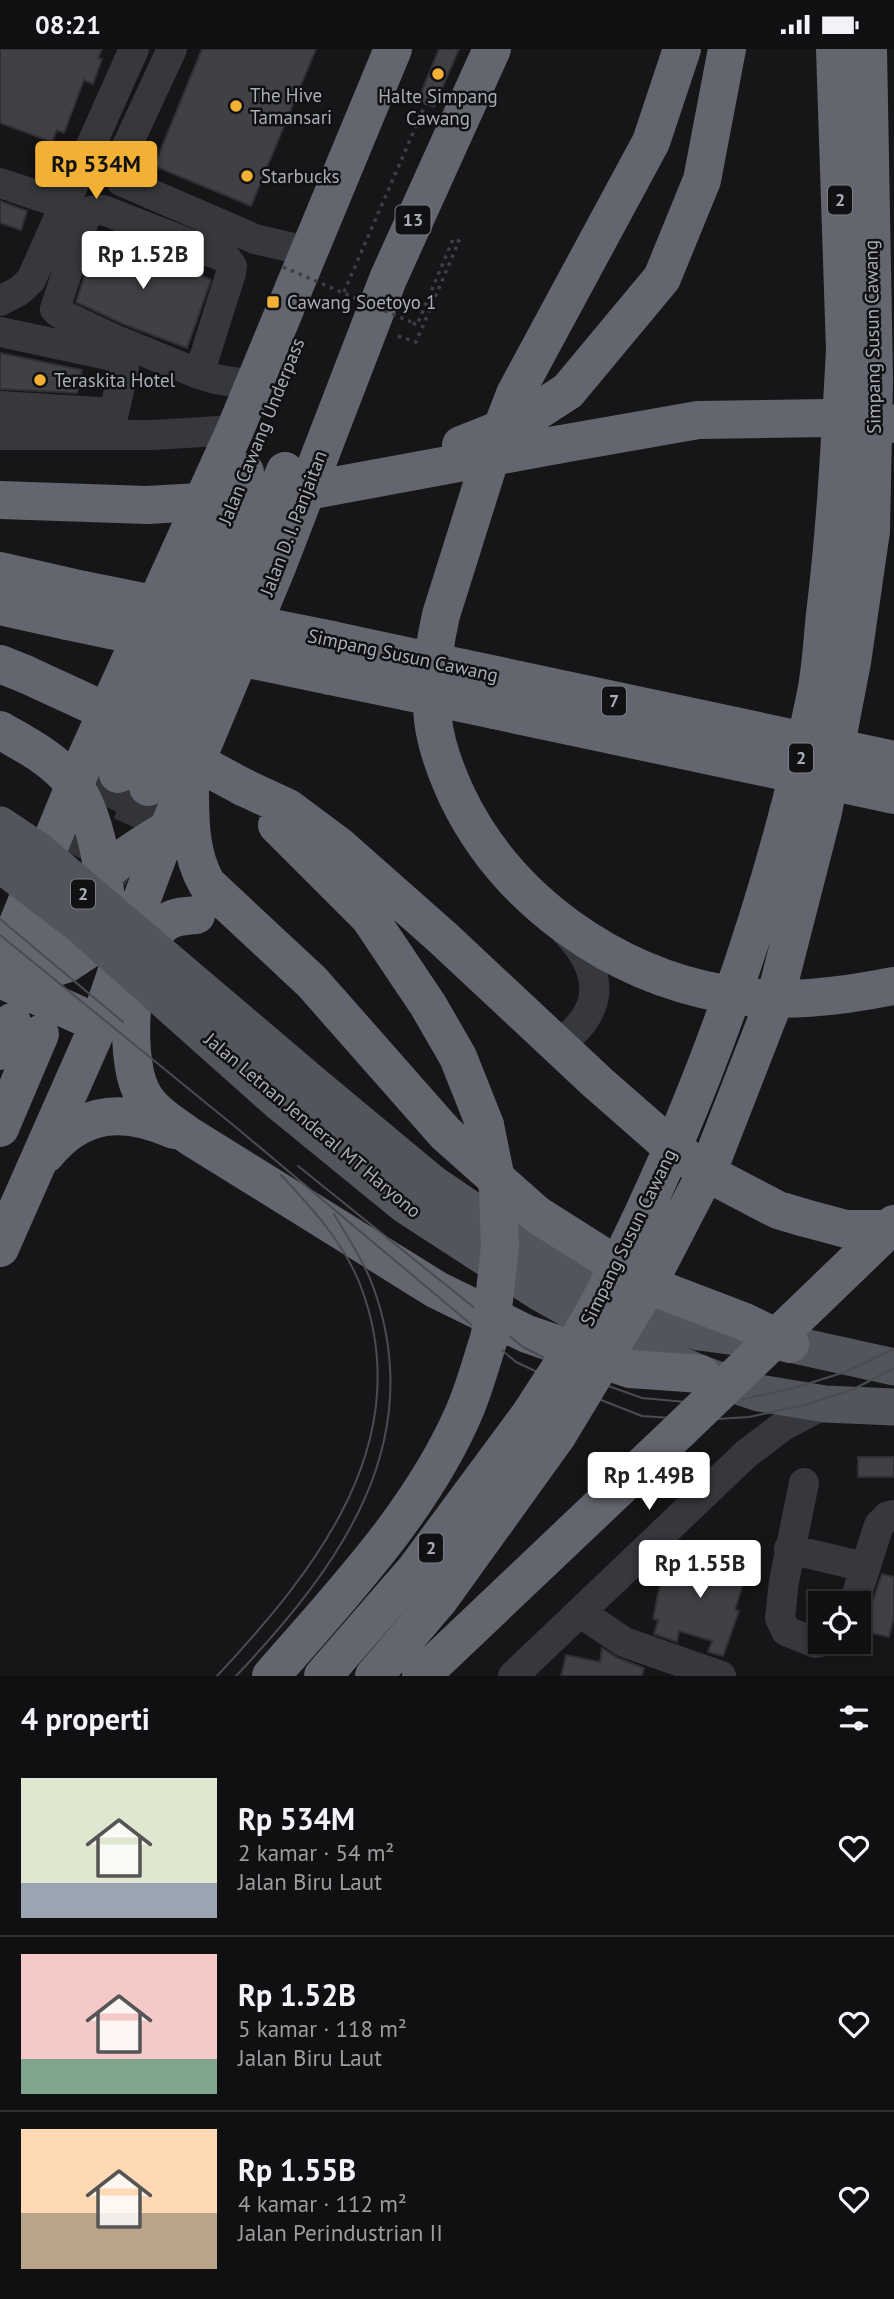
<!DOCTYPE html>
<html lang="id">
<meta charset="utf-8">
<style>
body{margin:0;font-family:"PT Sans",sans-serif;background:#1e1e20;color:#f1f3f6;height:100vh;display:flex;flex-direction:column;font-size:26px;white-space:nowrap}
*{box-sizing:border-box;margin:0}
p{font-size:23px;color:#9c9d9f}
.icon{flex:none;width:38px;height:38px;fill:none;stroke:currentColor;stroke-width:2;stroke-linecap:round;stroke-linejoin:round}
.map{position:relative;height:1627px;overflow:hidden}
.sheet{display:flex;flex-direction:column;background:#101012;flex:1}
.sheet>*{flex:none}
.controls{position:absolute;left:808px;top:1542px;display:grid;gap:14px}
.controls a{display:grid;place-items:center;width:63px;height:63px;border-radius:0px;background:#101012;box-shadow:0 4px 10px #0003,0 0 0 2px #303032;font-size:35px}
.price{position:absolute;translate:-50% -60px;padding:0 16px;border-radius:7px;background:#fff;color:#222;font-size:23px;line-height:46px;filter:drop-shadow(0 2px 4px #0008)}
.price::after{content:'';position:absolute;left:50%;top:42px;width:21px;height:16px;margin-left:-10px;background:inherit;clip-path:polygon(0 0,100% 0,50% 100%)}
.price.selected{background:#f2b134;color:#111}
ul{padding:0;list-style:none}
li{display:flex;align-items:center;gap:21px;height:175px;padding:0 21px}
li+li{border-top:2px solid #303032}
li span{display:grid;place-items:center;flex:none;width:196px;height:140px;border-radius:0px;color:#555}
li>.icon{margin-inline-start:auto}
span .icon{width:84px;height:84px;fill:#fffc;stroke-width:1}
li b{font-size:30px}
h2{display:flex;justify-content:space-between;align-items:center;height:84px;padding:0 21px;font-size:30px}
.status{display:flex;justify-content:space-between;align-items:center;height:49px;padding:0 35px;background:#101012;direction:ltr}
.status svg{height:19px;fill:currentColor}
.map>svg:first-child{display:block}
.building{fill:#404145;stroke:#303034;stroke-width:2}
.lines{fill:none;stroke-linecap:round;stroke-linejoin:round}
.highway-tunnel{stroke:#333438;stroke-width:38;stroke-dasharray:38 19;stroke-linecap:butt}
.path{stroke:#3d3f44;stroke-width:3.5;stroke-dasharray:3.5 5;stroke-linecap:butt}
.minor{stroke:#37383d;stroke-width:30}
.major{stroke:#53555c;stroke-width:37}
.highway{stroke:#63666e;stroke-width:38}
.tram{stroke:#4a4c52;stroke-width:2}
.path-bridge{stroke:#3d3f44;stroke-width:3.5;stroke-dasharray:3.5 5;stroke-linecap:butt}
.major-bridge{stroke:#53555c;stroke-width:37}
.highway-bridge{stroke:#63666e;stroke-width:38}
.poi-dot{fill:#f2b134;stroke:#111113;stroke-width:2.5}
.labels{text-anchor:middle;stroke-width:5;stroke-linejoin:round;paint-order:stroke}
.shield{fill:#111113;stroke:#7b7e86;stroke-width:2}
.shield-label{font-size:18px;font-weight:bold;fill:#a8adb8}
.poi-label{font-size:19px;fill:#a8adb8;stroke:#111113;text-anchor:start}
.street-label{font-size:19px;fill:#a8adb8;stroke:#111113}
</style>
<div class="status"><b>08:21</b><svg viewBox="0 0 49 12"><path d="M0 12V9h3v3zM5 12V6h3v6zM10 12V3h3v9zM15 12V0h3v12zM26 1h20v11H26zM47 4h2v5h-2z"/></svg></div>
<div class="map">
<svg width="894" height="1627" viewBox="0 0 894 1627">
<rect width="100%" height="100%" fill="#161618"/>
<path class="building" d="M 0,0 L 102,0 L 98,9 L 102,10 L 93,35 L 84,31 L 64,84 L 57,81 L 52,93 L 0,74 Z
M 202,0 L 316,0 L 251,157 L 154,117 Z
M 439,0 L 459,0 L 434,58 L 418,51 Z
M 0,152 L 27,162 L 21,181 L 0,174 Z
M 102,185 L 180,216 L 211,231 L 187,299 L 123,275 L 76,253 L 92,204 Z
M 0,304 L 82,321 L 77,344 L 0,340 Z
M 858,1408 L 894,1408 L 894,1428 L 858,1428 Z
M 683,1500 L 722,1513 L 723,1510 L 748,1518 L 735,1561 L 739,1562 L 723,1607 L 708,1603 L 712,1592 L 679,1582 L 677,1593 L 654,1585 L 658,1571 L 653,1570 L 661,1530 L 672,1532 Z
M 882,1525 L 894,1528 L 894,1567 L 889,1588 L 859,1581 L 861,1570 L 870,1560 Z
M 602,1599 L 618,1609 L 644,1619 L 642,1627 L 561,1627 L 566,1606 L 600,1613 Z"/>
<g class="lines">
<path class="highway-tunnel" d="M 108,829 L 148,738
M 59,862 L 118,725"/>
<path class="path" d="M 344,243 L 426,54
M 398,287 L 416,293 L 459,192 L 453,190 L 417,276 L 411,273"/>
<path class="minor" d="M 172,0 L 120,112 L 117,120 L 121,132 L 255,190 L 307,202
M 0,134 L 66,156
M 0,252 L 19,242 L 31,231 L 134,0
M 0,283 L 108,306 L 121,311 L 124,320 L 114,364 L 0,357
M 199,325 L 116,291 L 59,264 L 55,260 L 85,169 L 91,162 L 103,161 L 226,209 L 232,217 L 231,224 L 199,325 L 215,330 L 252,336
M 0,386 L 152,386 L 235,381
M 558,998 C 568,988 582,977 588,964 C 604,935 587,904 566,883
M 804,1434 L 784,1532 L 780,1569 L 786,1582 L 816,1594 L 824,1592
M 789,1500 L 865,1518
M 854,1554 L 879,1476 L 888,1467 L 894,1466
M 581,1564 L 624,1593 L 721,1627
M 513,1627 L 746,1405 L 783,1377 L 825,1355"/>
<path class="major" d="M 319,1040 L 432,1134 L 561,1222 L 619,1252 L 699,1283 L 790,1295 L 894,1318
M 280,1054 L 405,1156 L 539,1243 L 616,1286 L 701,1325 L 759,1344 L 825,1355 L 894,1358"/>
<path class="highway" d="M 682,0 L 651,93 L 515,345 L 491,407 L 441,566 C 433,601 429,635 433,671 C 436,698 446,723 457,747 C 507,851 612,925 725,945 C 781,955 839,948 894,937
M 835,0 L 845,301
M 868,0 L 874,330
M 568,342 L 662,229 L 702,131 L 727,0
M 556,396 L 698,371 L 829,369 L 867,371 L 894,375
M 0,451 L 147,456
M 0,522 L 83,541
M 0,557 L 67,572
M 332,591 L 397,605
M 0,615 L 25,625
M 463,619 L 894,711
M 330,627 L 408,643
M 494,661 L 894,746
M 0,681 C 26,696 56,711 74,736 C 101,775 105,838 109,884
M 118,725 L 245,423
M 148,738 L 224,569 L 285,422
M 243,738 L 288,759 L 339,797 L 443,889 L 597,1033 L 670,1097 L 709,1125 L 778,1161 L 805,1169 L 846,1180 L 894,1180
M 190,739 C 190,772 190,806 207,835 L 312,933 L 445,1084 L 536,1165 L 648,1236 L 745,1273 L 790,1295
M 277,776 L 369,868 L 428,956 L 458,1008 L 485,1076
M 196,866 C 185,867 174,867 165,874 C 129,898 123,1005 141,1042 C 151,1063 173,1075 191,1088 L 437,1241 L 527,1285 L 630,1320 L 701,1325
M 0,907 C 39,911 75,850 102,826 C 122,808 145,794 168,780
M 0,918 L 84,713 L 235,381 L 393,0
M 0,928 L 44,922 L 66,915 L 127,875
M 0,930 L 99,975
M 0,1002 L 12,973
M 0,1079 L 40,985
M 46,1105 C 81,1062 123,1058 174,1081
M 0,1199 L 99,975 L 134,871 L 168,780 L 277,518 L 388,230 L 492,0
M 271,1627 C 342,1545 422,1462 465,1361 C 475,1337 482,1311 490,1286
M 323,1627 L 415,1521 L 531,1364
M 374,1627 L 439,1551 L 557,1387
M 421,1627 L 680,1381"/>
<path class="tram" d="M 0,870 L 123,973
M 0,886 L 238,1080 L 516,1313 L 578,1342 L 642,1367 L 701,1371 L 749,1368 L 804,1356 L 852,1341 L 894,1319
M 298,1117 L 523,1298 L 583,1328 L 642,1349 L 697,1354 L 744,1350 L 794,1339 L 845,1323 L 894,1300
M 217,1627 C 316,1521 419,1392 361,1238 C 345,1195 312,1159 281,1126
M 236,1627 C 338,1519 429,1396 374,1240 C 365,1214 348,1189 334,1165"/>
<path class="path-bridge" d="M 283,218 L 411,273"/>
<path class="major-bridge" d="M 0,776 L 39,802 L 319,1040
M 0,815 L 80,876 L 280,1054"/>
<path class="highway-bridge" d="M 461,396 L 522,372 L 568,342
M 147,456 L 254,450 L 307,442 L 556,396
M 83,541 L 332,591
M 67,572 L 330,627
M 397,605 L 463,619
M 25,625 L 88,654 L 243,738
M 408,643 L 494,661
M 485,1076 L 498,1140 L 500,1198 L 490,1286
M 531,1364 C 554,1328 579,1292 599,1254 C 697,1065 772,858 815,649 C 821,622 822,593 825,565 C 836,477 840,390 845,301
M 680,1381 L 894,1175
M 557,1387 L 644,1243 L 711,1114 L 775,950 L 823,763 L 852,613 L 871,482 L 874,330"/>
</g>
<g class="poi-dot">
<circle cx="438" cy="25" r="7"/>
<circle cx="236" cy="57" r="7"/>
<circle cx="247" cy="127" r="7"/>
<rect x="266" y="246" width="14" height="14" rx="3.5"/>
<circle cx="40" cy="331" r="7"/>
</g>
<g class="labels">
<g class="shield">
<rect x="828" y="136.5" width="24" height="29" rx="5"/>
<rect x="395.5" y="156.5" width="35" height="29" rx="5"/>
<rect x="602" y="637.5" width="24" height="29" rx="5"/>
<rect x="789" y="694.5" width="24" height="29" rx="5"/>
<rect x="71" y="830.5" width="24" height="29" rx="5"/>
<rect x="419" y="1484.5" width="24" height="29" rx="5"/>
</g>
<g class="shield-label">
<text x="840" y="157">2</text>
<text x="413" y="177">13</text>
<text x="614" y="658">7</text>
<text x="801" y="715">2</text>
<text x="83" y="851">2</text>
<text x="431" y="1505">2</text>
</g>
<g class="poi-label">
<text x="250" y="53">The Hive<tspan x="250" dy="22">Tamansari</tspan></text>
<text x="438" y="54" text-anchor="middle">Halte Simpang<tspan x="438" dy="22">Cawang</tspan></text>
<text x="261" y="134">Starbucks</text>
<text x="287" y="260">Cawang Soetoyo 1</text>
<text x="54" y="338">Teraskita Hotel</text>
</g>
<g class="street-label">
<text transform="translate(872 288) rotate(-91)" y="7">Simpang Susun Cawang</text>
<text transform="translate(261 382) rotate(-68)" y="7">Jalan Cawang Underpass</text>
<text transform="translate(293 474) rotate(-69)" y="7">Jalan D. I. Panjaitan</text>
<text transform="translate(403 606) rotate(12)" y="7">Simpang Susun Cawang</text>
<text transform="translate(313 1076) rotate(40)" y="7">Jalan Letnan Jenderal MT Haryono</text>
<text transform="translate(628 1188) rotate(-64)" y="7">Simpang Susun Cawang</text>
</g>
</g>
</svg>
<div class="controls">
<a><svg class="icon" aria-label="locate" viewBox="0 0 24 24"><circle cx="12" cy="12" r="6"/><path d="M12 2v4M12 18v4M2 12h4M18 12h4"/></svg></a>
</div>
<b class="price selected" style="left:96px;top:152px">Rp 534M</b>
<b class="price" style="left:143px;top:242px">Rp 1.52B</b>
<b class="price" style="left:649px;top:1463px">Rp 1.49B</b>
<b class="price" style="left:700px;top:1551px">Rp 1.55B</b>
</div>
<section class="sheet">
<h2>4 properti<svg class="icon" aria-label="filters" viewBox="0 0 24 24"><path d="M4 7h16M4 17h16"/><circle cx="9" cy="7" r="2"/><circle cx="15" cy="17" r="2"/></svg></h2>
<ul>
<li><span style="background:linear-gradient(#dfe7d0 75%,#9aa5b1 0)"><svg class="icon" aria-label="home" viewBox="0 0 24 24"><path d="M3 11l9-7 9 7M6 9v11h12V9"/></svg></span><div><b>Rp 534M</b><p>2 kamar · 54 m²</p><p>Jalan Biru Laut</p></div><svg class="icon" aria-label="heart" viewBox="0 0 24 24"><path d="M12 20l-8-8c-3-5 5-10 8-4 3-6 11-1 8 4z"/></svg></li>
<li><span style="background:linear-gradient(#f6c9c9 75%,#7fa58c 0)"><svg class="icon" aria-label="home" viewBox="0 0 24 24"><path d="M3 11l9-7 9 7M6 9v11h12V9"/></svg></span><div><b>Rp 1.52B</b><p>5 kamar · 118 m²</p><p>Jalan Biru Laut</p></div><svg class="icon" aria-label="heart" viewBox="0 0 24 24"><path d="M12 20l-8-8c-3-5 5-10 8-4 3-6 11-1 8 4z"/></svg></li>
<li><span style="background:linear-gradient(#ffd9b3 60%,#b9a48a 0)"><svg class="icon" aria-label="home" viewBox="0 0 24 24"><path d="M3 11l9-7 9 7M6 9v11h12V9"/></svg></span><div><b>Rp 1.55B</b><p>4 kamar · 112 m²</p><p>Jalan Perindustrian II</p></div><svg class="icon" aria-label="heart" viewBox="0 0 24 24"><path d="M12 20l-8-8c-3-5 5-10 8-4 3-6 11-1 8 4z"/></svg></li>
</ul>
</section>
